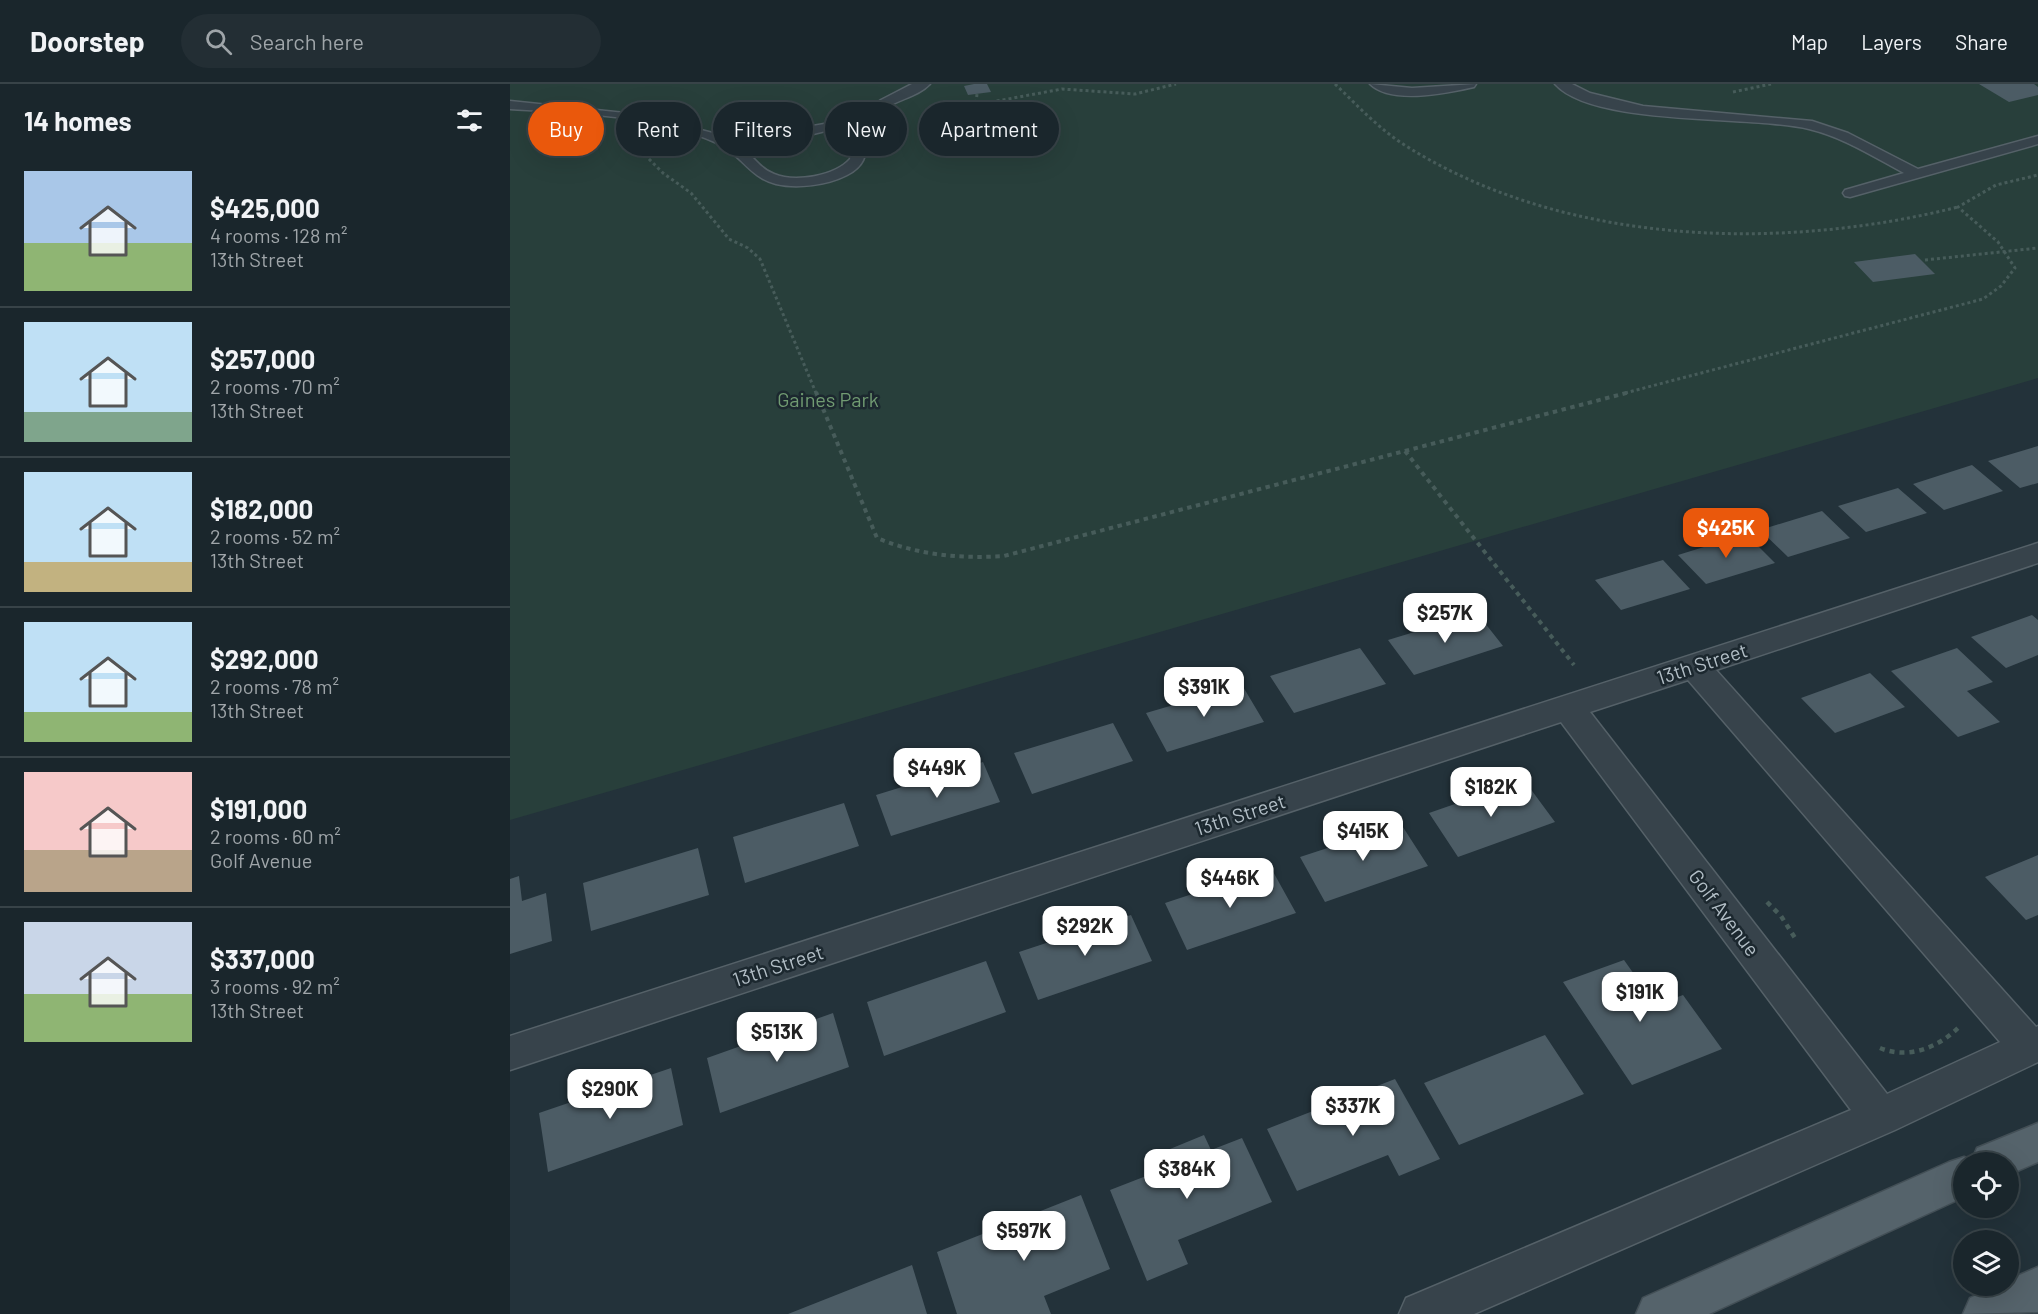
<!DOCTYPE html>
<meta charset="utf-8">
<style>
body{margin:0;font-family:Barlow,sans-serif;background:#232e34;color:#f1f3f6;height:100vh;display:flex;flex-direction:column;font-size:22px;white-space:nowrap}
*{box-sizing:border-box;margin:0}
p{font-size:20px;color:#9fa5a9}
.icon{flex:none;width:33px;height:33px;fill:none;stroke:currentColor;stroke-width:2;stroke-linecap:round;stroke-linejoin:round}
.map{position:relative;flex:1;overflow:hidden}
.drawer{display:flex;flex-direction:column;background:#1a262c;width:510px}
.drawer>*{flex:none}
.banner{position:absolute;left:18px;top:18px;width:570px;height:54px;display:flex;gap:12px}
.buttons{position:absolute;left:1443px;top:1068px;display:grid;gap:12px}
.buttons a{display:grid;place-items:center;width:66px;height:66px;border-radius:50%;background:#1a262c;box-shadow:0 6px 24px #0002,0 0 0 2px #384348;font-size:30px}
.price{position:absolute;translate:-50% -51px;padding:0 14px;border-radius:12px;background:#fff;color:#222;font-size:20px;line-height:39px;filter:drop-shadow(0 2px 3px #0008)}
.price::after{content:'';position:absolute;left:50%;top:36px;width:18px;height:14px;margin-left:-9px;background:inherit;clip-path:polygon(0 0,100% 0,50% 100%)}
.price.on{background:#ea580c;color:#fff}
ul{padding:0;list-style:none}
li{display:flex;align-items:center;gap:18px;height:150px;padding:0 24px}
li+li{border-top:2px solid #384348}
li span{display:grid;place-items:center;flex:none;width:168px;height:120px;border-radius:0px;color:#555}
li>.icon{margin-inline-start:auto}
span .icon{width:72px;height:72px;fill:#fffc;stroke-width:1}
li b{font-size:26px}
h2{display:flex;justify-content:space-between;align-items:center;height:72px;padding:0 24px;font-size:26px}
.tag{padding:0 21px;border-radius:27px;background:#1a262c;box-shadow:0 6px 24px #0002,0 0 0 2px #384348;font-size:21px;line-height:54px}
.tag.on{background:#ea580c;color:#fff}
header{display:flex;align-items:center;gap:36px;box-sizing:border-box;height:84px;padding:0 30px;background:#1a262c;border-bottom:2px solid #384348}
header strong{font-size:28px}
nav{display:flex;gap:33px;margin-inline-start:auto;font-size:21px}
.search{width:420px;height:54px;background:#232e34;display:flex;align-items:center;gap:15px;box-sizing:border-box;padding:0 21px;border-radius:33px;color:#9fa5a9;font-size:22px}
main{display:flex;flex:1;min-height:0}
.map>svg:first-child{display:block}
.green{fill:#283f3b}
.building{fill:#4c5c65}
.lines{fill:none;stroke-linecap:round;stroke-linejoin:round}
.service-casing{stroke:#556168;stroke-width:3}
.minor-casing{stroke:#556168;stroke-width:3}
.primary-casing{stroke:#434f56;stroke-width:3}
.path-far2{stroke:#475c5a;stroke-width:3;stroke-dasharray:3 3;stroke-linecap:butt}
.path-far1{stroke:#475c5a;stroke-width:4;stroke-dasharray:4.5 4.5;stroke-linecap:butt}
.path{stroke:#475c5a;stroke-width:4.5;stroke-dasharray:5 5;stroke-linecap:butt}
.service{fill:#37434b;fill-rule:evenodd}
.minor{fill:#37434b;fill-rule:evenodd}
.primary{fill:#55636b;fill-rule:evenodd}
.labels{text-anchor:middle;stroke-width:5;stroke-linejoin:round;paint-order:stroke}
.park-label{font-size:20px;fill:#719b72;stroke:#1c282f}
.street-label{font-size:20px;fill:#b2bec6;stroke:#1c282f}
</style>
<header>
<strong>Doorstep</strong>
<div class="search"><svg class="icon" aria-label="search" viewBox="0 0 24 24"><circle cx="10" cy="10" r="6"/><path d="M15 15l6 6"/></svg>Search here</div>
<nav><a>Map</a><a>Layers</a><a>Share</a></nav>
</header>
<main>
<section class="drawer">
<h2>14 homes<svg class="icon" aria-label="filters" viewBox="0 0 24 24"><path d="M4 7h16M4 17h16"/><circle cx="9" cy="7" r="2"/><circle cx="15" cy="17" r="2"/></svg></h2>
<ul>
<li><span style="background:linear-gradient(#a9c7e8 60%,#8fb573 0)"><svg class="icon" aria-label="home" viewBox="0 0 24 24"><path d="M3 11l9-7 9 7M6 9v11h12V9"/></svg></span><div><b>$425,000</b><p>4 rooms · 128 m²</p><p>13th Street</p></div></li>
<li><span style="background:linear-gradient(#bfe0f5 75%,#7fa58c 0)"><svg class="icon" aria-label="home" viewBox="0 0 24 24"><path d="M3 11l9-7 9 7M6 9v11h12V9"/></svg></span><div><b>$257,000</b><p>2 rooms · 70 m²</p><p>13th Street</p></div></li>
<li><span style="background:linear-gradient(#bfe0f5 75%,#c2b280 0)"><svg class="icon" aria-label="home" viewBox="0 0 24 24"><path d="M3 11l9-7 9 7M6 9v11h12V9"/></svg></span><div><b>$182,000</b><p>2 rooms · 52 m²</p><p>13th Street</p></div></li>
<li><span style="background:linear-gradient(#bfe0f5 75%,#8fb573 0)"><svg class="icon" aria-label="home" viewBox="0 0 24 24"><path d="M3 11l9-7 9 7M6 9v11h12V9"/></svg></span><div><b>$292,000</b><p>2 rooms · 78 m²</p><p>13th Street</p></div></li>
<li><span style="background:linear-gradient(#f6c9c9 65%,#b9a48a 0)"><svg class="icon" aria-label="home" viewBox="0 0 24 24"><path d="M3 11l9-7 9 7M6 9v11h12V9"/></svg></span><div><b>$191,000</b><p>2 rooms · 60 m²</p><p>Golf Avenue</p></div></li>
<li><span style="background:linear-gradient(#c9d6e8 60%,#8fb573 0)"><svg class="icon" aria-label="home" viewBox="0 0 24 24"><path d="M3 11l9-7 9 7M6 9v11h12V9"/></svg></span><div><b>$337,000</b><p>3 rooms · 92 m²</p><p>13th Street</p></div></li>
</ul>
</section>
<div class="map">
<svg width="1528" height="1230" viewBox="0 0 1528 1230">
<rect width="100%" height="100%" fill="#23323a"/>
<path class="green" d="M 0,0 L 1528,0 L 1528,294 L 0,736 Z"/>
<path class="building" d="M 464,0 L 477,0 L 481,8 L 458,11 L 454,2 Z
M 1469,0 L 1524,0 L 1528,3 L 1528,11 L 1499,18 Z
M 1405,170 L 1425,190 L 1363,198 L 1344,178 Z
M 1528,362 L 1528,399 L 1510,404 L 1478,377 Z
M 1462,381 L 1493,407 L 1434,426 L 1403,400 Z
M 1388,404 L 1417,429 L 1356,448 L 1328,422 Z
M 1312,427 L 1340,454 L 1278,473 L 1250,446 Z
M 1236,450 L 1265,479 L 1196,500 L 1168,471 Z
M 1153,476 L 1180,505 L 1111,526 L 1085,496 Z
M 967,529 L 993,562 L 904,591 L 878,556 Z
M 1522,531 L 1528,536 L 1528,571 L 1496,584 L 1461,553 Z
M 850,564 L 876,600 L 784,629 L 760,592 Z
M 1447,564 L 1483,598 L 1457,607 L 1490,638 L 1448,653 L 1381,587 Z
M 1360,589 L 1395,623 L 1325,649 L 1291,614 Z
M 732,601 L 754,638 L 657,668 L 636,629 Z
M 603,639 L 623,677 L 522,710 L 504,669 Z
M 473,678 L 490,718 L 381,752 L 366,711 Z
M 1014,696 L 1045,738 L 948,773 L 919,729 Z
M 334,719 L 349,762 L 235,799 L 223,753 Z
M 891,740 L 918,782 L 815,818 L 790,773 Z
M 188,764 L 199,811 L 81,847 L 73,799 Z
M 1528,771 L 1528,831 L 1516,836 L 1475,793 Z
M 761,784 L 786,829 L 677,866 L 655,819 Z
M 9,792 L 12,817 L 36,809 L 42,857 L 0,870 L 0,795 Z
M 621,831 L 642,877 L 528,916 L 509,868 Z
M 1114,876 L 1146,921 L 1173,911 L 1212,965 L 1122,1001 L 1053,898 Z
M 476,877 L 496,928 L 374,972 L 357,918 Z
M 323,929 L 339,983 L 210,1029 L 197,974 Z
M 1035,951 L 1074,1010 L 949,1061 L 914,999 Z
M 161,984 L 173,1041 L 38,1088 L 29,1029 Z
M 885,995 L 930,1075 L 889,1092 L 878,1071 L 787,1107 L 757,1045 Z
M 694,1051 L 701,1066 L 732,1054 L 762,1118 L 668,1156 L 678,1180 L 637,1197 L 600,1106 L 649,1087 L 643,1072 Z
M 571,1111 L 600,1185 L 534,1212 L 541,1230 L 447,1230 L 427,1168 Z
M 402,1181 L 417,1230 L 278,1230 Z"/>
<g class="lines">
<defs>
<path id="service" d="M 402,0 L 420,0 C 405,16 375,16 363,37 C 350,57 366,76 337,91 C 318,101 287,105 266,100 C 240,94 230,69 207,59 C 144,31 67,29 0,25 L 0,17 L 134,31 L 214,52 L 268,48 L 320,39 L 355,28 L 371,16 ZM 348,39 L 340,75 C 325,92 285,99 264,90 C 249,84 240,69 228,59 L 287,54 Z
M 860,0 L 902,4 L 966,0 L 964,3 C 938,9 881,21 860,0 Z
M 1045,0 L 1062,0 L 1080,9 L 1133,22 L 1302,37 L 1338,49 L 1408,85 L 1528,52 L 1528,60 L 1340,113 L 1335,112 L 1333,109 L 1335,106 L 1394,89 C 1364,73 1333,53 1299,45 C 1241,31 1084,43 1045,0 Z"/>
<path id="minor" d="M 1528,459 L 1528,479 L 1206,586 L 1526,943 L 1528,942 L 1528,978 L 1385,1046 L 964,1230 L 889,1230 L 896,1214 L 1341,1026 L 1051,638 L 0,986 L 0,952 ZM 1178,596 L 1490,958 L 1377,1010 L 1080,628 Z"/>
<path id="primary" d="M 1528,1039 L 1528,1078 L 1498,1091 L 1498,1078 L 1454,1078 L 1454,1113 L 1199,1230 L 1126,1230 L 1133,1214 L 1439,1078 L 1454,1073 L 1462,1076 L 1467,1064 Z
M 1528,1183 L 1528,1228 L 1453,1230 L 1460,1214 L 1487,1202 L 1498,1202 L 1498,1196 Z"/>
</defs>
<use href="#service" class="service-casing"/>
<use href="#minor" class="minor-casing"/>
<use href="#primary" class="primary-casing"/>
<path class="path-far2" d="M 825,0 C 847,21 868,44 893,60 C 1052,162 1270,168 1448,123
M 1223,8 L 1261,0
M 433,18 L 471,20 L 552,5 L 625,10 L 666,0
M 466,19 L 467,10
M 122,58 L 153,89 L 181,109 L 219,155 L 238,164 L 250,175 L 306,309
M 1415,176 L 1528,164
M 1115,309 L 1473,215 L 1491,202 L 1505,184 L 1488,158 L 1448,123 L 1486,101 L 1528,91"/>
<path class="path-far1" d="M 306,308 L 367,454 C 408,471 450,475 494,472 L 1120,308
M 895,367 L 1064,581"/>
<path class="path" d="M 1257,818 L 1271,832 L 1285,854
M 1370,964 C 1399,976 1430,963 1451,941"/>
<use href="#service" class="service"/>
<use href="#minor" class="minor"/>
<use href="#primary" class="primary"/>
</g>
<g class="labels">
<g class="park-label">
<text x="318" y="323">Gaines Park</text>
</g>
<g class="street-label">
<text transform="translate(1192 580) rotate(-18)" y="7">13th Street</text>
<text transform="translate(730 731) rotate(-18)" y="7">13th Street</text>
<text transform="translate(1214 829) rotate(53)" y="7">Golf Avenue</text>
<text transform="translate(268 882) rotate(-18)" y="7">13th Street</text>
</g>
</g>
</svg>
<div class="buttons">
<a><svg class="icon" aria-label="locate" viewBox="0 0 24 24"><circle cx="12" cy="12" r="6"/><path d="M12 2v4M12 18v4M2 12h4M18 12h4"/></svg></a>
<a><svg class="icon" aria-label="layers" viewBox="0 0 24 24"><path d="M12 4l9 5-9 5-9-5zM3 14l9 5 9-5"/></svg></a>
</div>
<b class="price on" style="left:1216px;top:475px">$425K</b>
<b class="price" style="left:935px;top:560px">$257K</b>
<b class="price" style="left:694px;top:634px">$391K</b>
<b class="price" style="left:427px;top:715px">$449K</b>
<b class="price" style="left:981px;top:734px">$182K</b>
<b class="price" style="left:853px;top:778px">$415K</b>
<b class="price" style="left:720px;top:825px">$446K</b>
<b class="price" style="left:575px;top:873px">$292K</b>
<b class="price" style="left:1130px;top:939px">$191K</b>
<b class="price" style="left:267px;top:979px">$513K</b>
<b class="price" style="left:100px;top:1036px">$290K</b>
<b class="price" style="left:843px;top:1053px">$337K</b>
<b class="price" style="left:677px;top:1116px">$384K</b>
<b class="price" style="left:514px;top:1178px">$597K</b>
<div class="banner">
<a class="tag on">Buy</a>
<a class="tag">Rent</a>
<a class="tag">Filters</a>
<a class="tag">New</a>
<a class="tag">Apartment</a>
</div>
</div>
</main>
